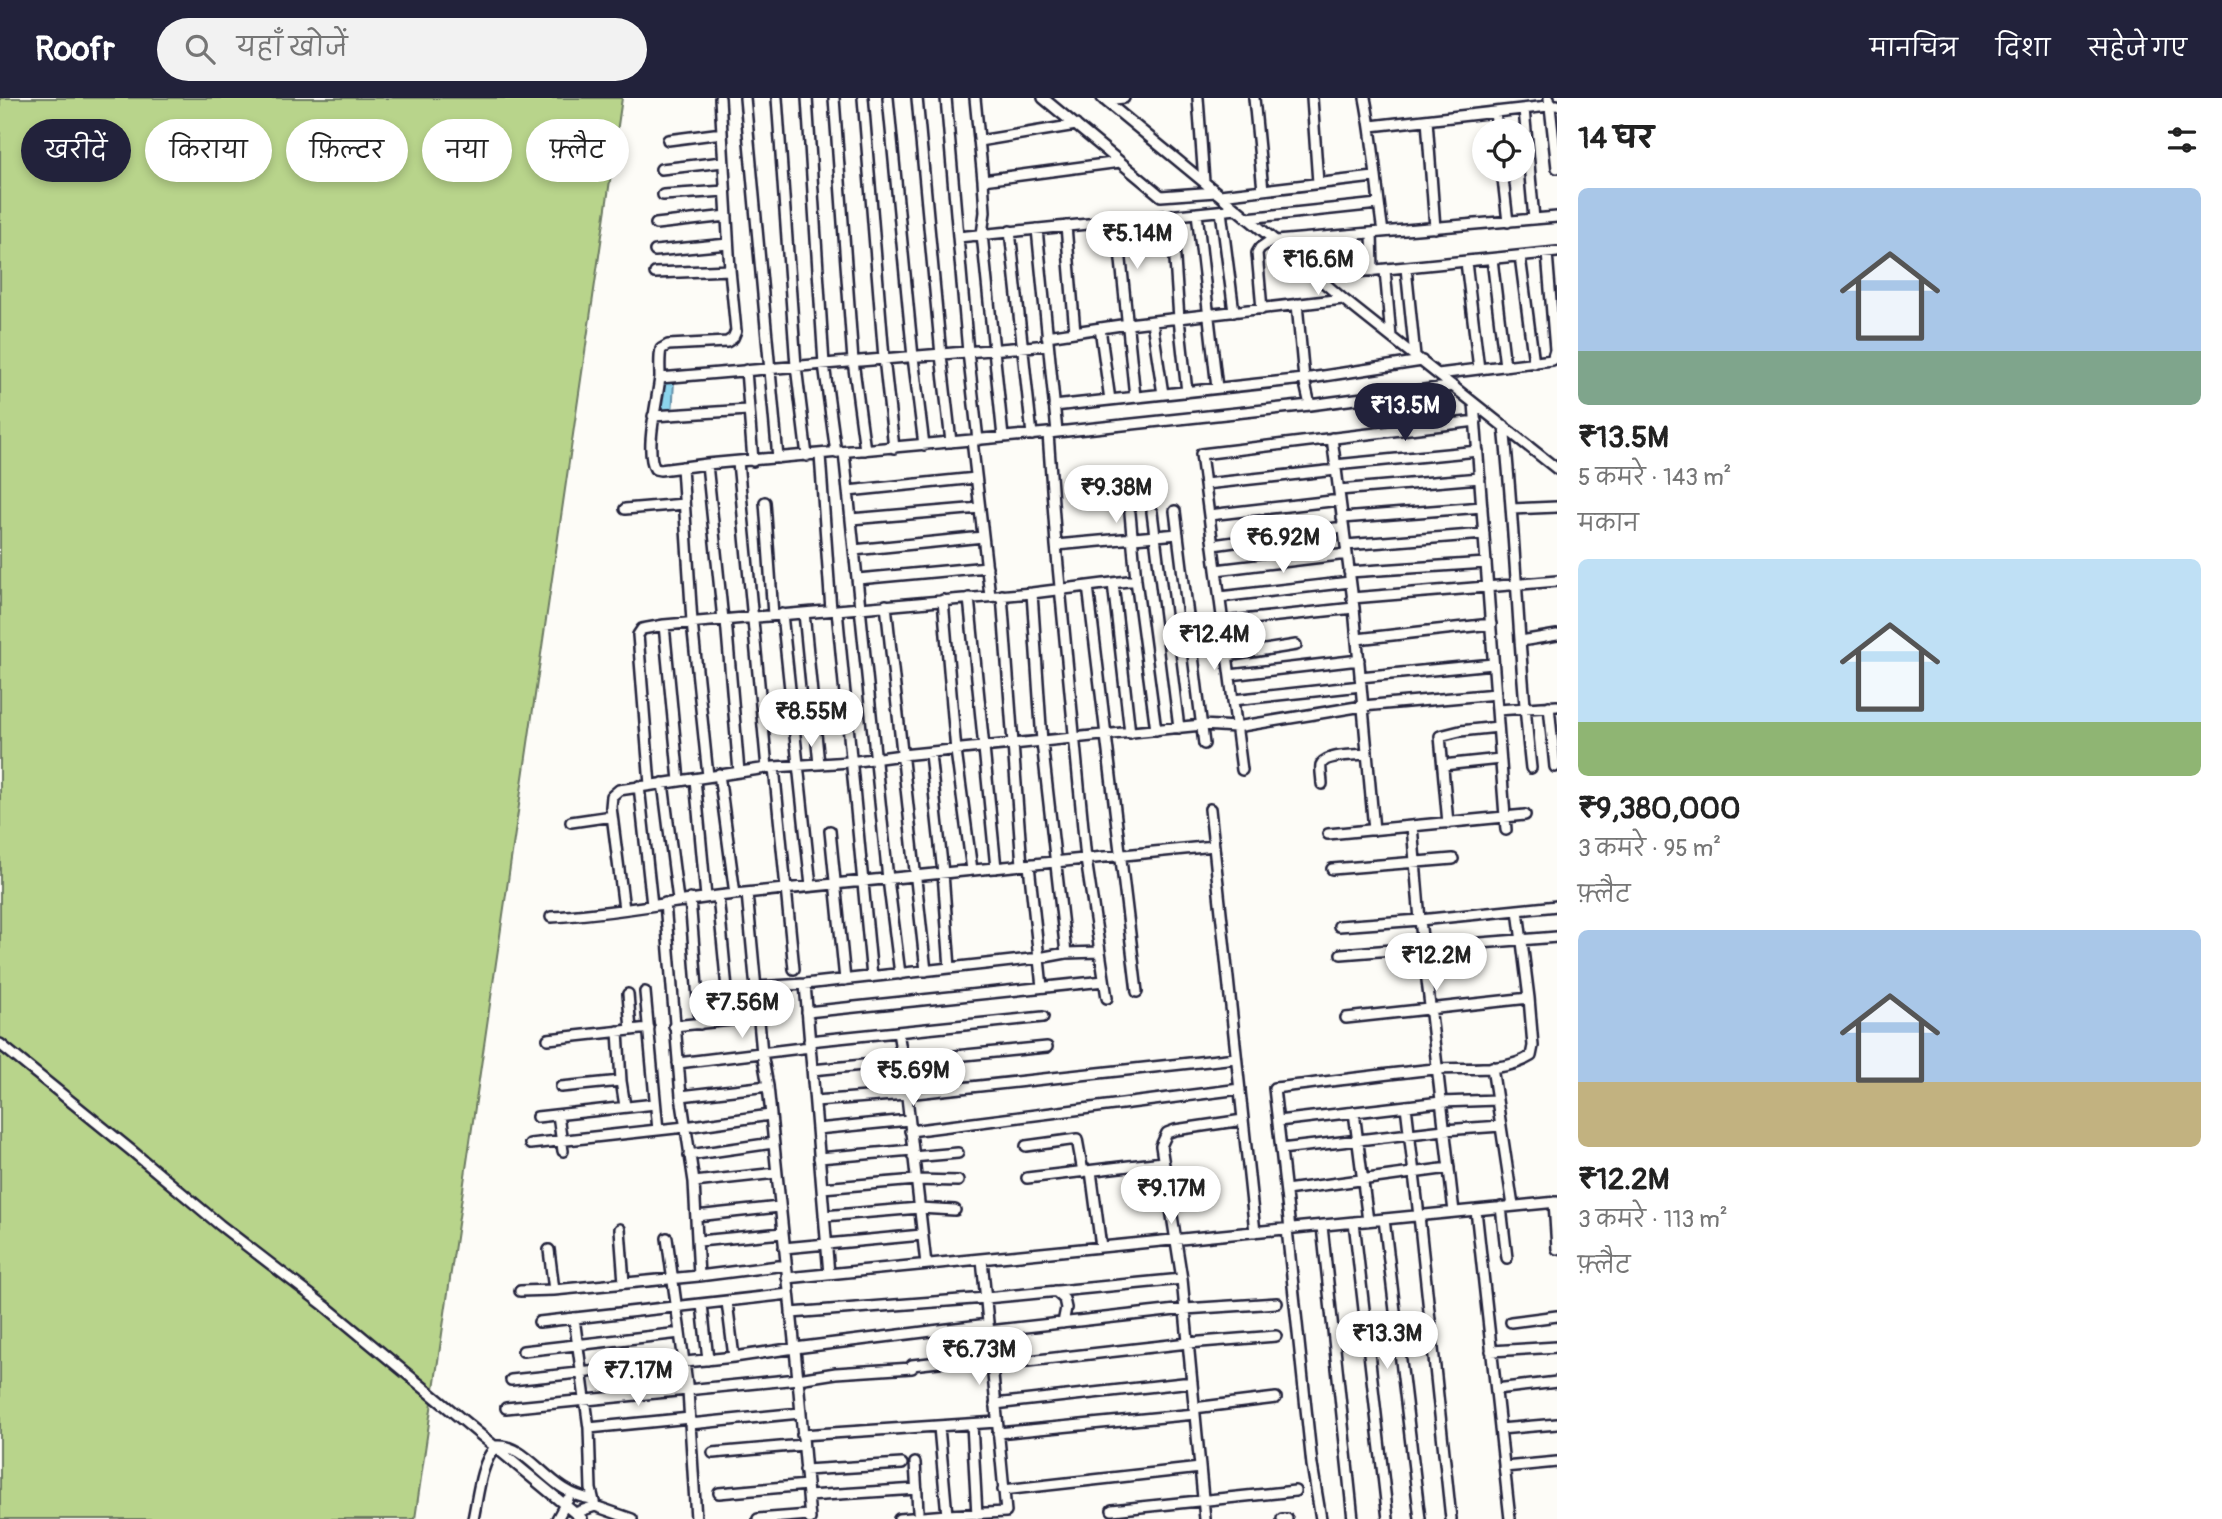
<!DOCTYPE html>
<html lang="hi">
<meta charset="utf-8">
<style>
body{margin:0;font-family:Pangolin,"Playpen Sans Deva",sans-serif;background:#f2f2f2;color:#222;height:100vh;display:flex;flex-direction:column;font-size:26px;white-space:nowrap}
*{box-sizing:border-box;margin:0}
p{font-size:23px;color:#767676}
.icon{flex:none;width:38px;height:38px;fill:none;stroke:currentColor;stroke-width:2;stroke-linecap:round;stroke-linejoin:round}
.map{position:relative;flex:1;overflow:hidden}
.panel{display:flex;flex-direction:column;background:#fff;width:665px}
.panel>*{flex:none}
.guide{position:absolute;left:21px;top:21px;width:665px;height:63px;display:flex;gap:14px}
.fabs{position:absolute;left:1472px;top:21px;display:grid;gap:14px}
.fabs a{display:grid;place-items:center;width:63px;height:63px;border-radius:50%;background:#fff;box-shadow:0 4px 10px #0003;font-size:35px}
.price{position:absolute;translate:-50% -60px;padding:0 16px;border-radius:24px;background:#fff;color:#222;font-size:23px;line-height:46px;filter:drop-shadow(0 2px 4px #0008)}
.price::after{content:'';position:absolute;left:50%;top:42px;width:21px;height:16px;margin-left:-10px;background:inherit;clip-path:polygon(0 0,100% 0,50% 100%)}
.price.active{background:#22223b;color:#fff}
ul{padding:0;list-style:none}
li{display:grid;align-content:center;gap:14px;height:371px;padding:0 21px}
li span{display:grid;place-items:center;height:217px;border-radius:10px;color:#555}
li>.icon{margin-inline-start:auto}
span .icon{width:126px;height:126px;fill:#fffc;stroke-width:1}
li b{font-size:30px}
h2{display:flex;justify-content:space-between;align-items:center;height:84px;padding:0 21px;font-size:30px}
.tag{padding:0 24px;border-radius:32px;background:#fff;box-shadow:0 4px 10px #0003;font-size:24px;line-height:63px}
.tag.active{background:#22223b;color:#fff}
header{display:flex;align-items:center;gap:42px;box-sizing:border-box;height:98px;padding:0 35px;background:#22223b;color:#fff}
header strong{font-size:33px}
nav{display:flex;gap:38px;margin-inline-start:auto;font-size:24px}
.search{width:490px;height:63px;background:#f2f2f2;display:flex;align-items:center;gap:18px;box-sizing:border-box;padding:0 24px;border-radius:38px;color:#767676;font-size:26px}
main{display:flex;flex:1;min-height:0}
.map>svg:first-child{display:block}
.green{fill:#b8d48b;stroke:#6d7b63;stroke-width:2}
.water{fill:#8cd5ed;stroke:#628da6;stroke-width:2}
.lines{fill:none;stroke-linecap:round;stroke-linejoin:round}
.minor-casing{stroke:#22223b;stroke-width:14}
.minor{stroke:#fdfcf7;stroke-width:9}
</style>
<header>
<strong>Roofr</strong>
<div class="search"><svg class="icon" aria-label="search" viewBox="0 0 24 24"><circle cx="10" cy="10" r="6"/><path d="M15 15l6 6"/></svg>यहाँ खोजें</div>
<nav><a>मानचित्र</a><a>दिशा</a><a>सहेजे गए</a></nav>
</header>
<main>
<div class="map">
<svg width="1557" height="1421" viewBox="0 0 1557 1421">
<rect width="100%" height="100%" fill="#fdfcf7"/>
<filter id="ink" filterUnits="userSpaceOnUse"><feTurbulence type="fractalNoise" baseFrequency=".0143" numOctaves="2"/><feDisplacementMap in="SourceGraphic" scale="14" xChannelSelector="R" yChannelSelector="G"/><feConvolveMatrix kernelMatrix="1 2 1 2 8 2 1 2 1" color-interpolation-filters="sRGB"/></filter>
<g filter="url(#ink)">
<path class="green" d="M 0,0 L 622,0 L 415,1421 L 0,1421 Z"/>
<path class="water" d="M 658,281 L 674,283 L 672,318 L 651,315 Z"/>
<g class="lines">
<defs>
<path id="minor" d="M 720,0 L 730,172 L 736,233 L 733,240 L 727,244 L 668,247 L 661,251 C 659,260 660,269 660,279 C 658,301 644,353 655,371 L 660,372 L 707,366 L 1048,335 L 1310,307 L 1454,288
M 745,0 L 778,360
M 777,0 L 796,268 L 807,358
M 807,0 L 824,266 L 836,355
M 834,0 L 853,263 L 865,352
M 863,0 L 884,260 L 894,350
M 888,0 L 913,259 L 924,347
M 917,0 L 941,257 L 951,344
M 946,0 L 968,254 L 978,342
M 975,0 L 983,82 L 1120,64
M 1043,0 L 1161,98 L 1216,94
M 1102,0 L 1273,141 L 1343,201 L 1557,371
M 1198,0 L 1204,84
M 1254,0 L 1263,92
M 1312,0 L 1318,85
M 1365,0 C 1374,44 1376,90 1383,134
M 1549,0 L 1557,70
M 1104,2 L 1124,0
M 1524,11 L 1534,121
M 1495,14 L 1497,33
M 1427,22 L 1435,130
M 1371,28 L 1557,7
M 668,42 L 722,35
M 979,43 L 1076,27
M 661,71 L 723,64
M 1502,72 L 1508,124
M 983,82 L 985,114 L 982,136 L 1003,339
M 663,97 L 725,93
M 1220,97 L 1374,79
M 1221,113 L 1234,214
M 1197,115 L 1217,290
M 1172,117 L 1179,221 L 1187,294
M 1247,120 L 1378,106
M 1117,123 L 1135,299
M 656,126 L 727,118
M 1066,128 L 1075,234
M 1037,131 L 1057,334
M 1010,133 L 1032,337
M 1372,135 L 1373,173
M 958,139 L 1237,111
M 1276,143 L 1557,119
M 655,153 L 728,146
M 1520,158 L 1534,265
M 1492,161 L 1505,268
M 1466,164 L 1479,271
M 1406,170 L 1415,258
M 1385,172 L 1391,239
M 655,175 L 730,172
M 1316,178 L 1557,154
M 1297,206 L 1304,281 L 1310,307
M 1262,211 L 1257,155 L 1260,150 L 1273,141
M 1152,224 L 1163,296
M 1100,230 L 1110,302
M 1047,238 L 1128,226 L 1343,201
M 746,272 L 753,363
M 1438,276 L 1552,262 L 1555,252 L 1547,155
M 660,280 L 1048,247
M 1474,305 L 1506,732
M 1054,308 L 1304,281 L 1422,263
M 653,318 L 748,312
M 1504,328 C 1516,441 1518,556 1531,670
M 1048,335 L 1056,447 L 1086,761 L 1107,900
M 1332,340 L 1354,510 L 1374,732
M 972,342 L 990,498
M 844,354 L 888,781 L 900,876
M 820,357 L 831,512
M 738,364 L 767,670
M 707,366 L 723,522
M 1335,367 L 1478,353
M 682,369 L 692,524 L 708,678
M 1205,386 L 1336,372
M 1339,392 L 1480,380
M 848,393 L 976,380
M 765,404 L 773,517
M 625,411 L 684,406
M 1512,411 L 1557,409
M 1175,413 L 1204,646
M 1152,414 L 1179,630
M 1130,415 L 1136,482 L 1156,632
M 1209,417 L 1340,402
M 1342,420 L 1482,409
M 851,421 L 980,410
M 1056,447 L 1178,436
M 1213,447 L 1343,429
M 1346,447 L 1484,436
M 854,452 L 983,439
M 1216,472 L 1347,456
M 1349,474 L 1486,465
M 858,481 L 987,469
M 1113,485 L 1130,635
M 1088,488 L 1137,894
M 1032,495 L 1042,644 L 1066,855
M 1002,497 L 1022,767
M 1220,499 L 1350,484
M 969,500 L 996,770
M 1352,500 L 1557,483
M 943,502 L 956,653 L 972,772
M 886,507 L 926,873
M 837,512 L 872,879
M 804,515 L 819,666
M 782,516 L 811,788
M 726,522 L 739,674
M 1223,524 L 1354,510
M 664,527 L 679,683
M 1357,541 L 1491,526
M 1521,543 L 1557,537
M 1227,558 L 1296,547
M 1230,577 L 1359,562
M 1360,579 L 1493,566
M 1233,602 L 1361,588
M 1549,608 L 1555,669
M 1497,612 L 1557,608
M 930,656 L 943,775 L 950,870
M 1443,667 L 1500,661
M 774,669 L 794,871
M 1242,672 L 1201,356 L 1476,323
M 719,676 L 735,796
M 695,681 L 706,799
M 663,685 L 678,802
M 1322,686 C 1322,680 1320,672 1321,667 C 1325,656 1357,657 1367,656
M 650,687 L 638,537 L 642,531 L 664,527 L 1032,495 L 1136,482
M 639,688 L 652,807
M 1210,711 L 1255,1134
M 571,724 L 612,718
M 1448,725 L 1440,638 L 1460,633 L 1498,629
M 1412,728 L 1420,822 L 1454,1114
M 830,733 L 845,882
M 1328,736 L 1525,717
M 1029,767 L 1042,889
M 1332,771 L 1453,761
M 747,795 L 762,955 L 768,988 L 798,1281 L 810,1421
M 718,798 L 730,922
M 690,801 L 700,926
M 665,805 L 681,998 L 694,1084 L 699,1178
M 624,811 L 611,709 L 612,698 L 619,692 L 774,669 L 850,664 L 902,657 L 1202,627 L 1236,629 L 1363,608 L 1496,596
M 551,819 C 613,816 673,803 735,796 L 1214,748
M 1339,828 L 1420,822 L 1557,808
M 1341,856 L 1557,839
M 805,886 L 829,1176
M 757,889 L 805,886 L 1039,860 L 1066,855 L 1100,854
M 645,894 L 658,1032
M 628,896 L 631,932
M 807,914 L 1104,883
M 1346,920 L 1529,900
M 674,928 L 760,919
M 618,933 L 621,983 L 625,1008
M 898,934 L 903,964 L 926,1166
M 548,941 L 649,930
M 809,943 L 1043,919
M 0,946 L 132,1053 L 220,1127 L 325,1208 L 582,1421
M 678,965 L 810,949
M 1492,969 L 1513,1108
M 812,972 L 1047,949
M 561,989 L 621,983
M 681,998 L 768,988
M 815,1003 L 906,996 L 1236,960
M 1406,1008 L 1419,1118 L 1451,1421
M 1354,1014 L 1368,1123
M 558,1017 L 563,1053
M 537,1019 L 655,1006
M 1278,1023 L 1441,1004 L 1497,1002
M 817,1031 L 909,1022
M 910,1033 L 1240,991
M 530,1046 L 685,1029 L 770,1017
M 1026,1048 L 1077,1041 L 1083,1074
M 1281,1051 L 1444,1032 L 1501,1028
M 689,1057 L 773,1045
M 913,1059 L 958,1055
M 819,1060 L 912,1052
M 1091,1073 L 1101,1149
M 1027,1080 L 1163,1064
M 694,1084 L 776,1075
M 822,1090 L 916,1082 L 958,1083
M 1286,1092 L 1449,1070
M 1554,1104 L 1557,1151
M 1501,1109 L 1507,1160
M 1476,1112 L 1510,1421
M 696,1118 L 779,1109
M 824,1118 L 919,1110 L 955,1112
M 1384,1121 L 1420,1421
M 1354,1124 L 1388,1421
M 1322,1128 L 1353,1421
M 620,1131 L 624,1185
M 1287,1131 L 1312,1367 L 1321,1421
M 1290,1131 L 1274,990 C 1328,984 1382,976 1436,971 C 1466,969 1505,975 1531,958 L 1533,948 L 1529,900 L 1518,812
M 667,1140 L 688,1293 L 696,1421
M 699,1143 L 782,1135
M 784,1150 L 922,1137
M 549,1152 L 554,1192
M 787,1180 L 1557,1104
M 520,1193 L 554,1192 L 699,1178 L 786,1167
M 1055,1193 L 1064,1201 L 1066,1210 L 1063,1225
M 727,1204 L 734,1259
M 702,1206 L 708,1262
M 791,1215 L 986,1200 L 1182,1181
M 574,1220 L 589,1330 L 591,1391 L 595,1408
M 539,1224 L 789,1196
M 1511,1224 L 1557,1218
M 989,1233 L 1185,1211 L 1277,1205
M 523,1253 L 680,1235
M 1491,1253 L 1557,1249
M 912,1267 L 991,1258
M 992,1267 L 1188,1245 L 1276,1238
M 511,1282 L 734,1259 L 795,1250 L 988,1226
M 1496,1291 L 1557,1284
M 995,1306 L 1192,1284
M 506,1310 L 798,1281 L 836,1275 L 912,1270
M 1194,1310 L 1276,1300
M 690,1326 L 800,1315
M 972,1326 L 977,1417
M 589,1330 L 690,1320
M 1500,1331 L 1557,1326
M 998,1335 L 1195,1316
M 802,1337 L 997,1324
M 713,1355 L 803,1347
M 915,1365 L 918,1413
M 1504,1369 L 1557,1364
M 805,1372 L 902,1366
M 1003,1392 L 1200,1370
M 719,1395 L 807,1387
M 808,1398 L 917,1391
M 1112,1412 L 1295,1393
M 575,1415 L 595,1408 L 632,1421
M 947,1417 L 1006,1414 L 982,1161
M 473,1421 C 478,1399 480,1366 496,1348 C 529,1345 550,1397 592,1401
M 557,1421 L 568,1401
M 758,1421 L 809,1417
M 899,1421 L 947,1417 L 939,1329
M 1205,1421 L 1182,1181 L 1161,1048 L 1167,1035 L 1175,1032 L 1243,1022
M 1282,1421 L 1287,1421"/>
</defs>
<use href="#minor" class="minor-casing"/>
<use href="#minor" class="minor"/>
</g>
</g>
</svg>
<div class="fabs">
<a><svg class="icon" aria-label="locate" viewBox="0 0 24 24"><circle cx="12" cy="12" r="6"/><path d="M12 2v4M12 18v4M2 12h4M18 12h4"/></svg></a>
</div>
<b class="price" style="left:1137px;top:173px">₹5.14M</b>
<b class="price" style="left:1318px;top:199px">₹16.6M</b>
<b class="price active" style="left:1405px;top:345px">₹13.5M</b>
<b class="price" style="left:1116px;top:427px">₹9.38M</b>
<b class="price" style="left:1283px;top:477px">₹6.92M</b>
<b class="price" style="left:1214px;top:574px">₹12.4M</b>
<b class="price" style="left:811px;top:651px">₹8.55M</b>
<b class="price" style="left:1436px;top:895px">₹12.2M</b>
<b class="price" style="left:742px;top:942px">₹7.56M</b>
<b class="price" style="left:913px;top:1010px">₹5.69M</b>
<b class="price" style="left:1171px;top:1128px">₹9.17M</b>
<b class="price" style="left:1387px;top:1273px">₹13.3M</b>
<b class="price" style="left:979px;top:1289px">₹6.73M</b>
<b class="price" style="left:638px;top:1310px">₹7.17M</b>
<div class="guide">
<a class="tag active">खरीदें</a>
<a class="tag">किराया</a>
<a class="tag">फ़िल्टर</a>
<a class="tag">नया</a>
<a class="tag">फ़्लैट</a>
</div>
</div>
<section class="panel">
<h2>14 घर<svg class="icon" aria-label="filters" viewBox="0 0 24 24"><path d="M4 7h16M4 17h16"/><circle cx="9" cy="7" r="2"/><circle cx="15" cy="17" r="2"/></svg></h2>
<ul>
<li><span style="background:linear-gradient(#a9c7e8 75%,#7fa58c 0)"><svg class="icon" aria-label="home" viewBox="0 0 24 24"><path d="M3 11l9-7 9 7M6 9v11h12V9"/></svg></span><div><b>₹13.5M</b><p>5 कमरे · 143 m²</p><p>मकान</p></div></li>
<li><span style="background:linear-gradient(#bfe0f5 75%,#8fb573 0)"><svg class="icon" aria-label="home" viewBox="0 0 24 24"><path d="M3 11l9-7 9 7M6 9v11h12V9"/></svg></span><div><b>₹9,380,000</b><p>3 कमरे · 95 m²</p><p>फ़्लैट</p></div></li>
<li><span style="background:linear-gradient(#a9c7e8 70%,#c2b280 0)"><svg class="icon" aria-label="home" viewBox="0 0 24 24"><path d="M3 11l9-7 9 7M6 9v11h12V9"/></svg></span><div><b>₹12.2M</b><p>3 कमरे · 113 m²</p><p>फ़्लैट</p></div></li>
</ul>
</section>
</main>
